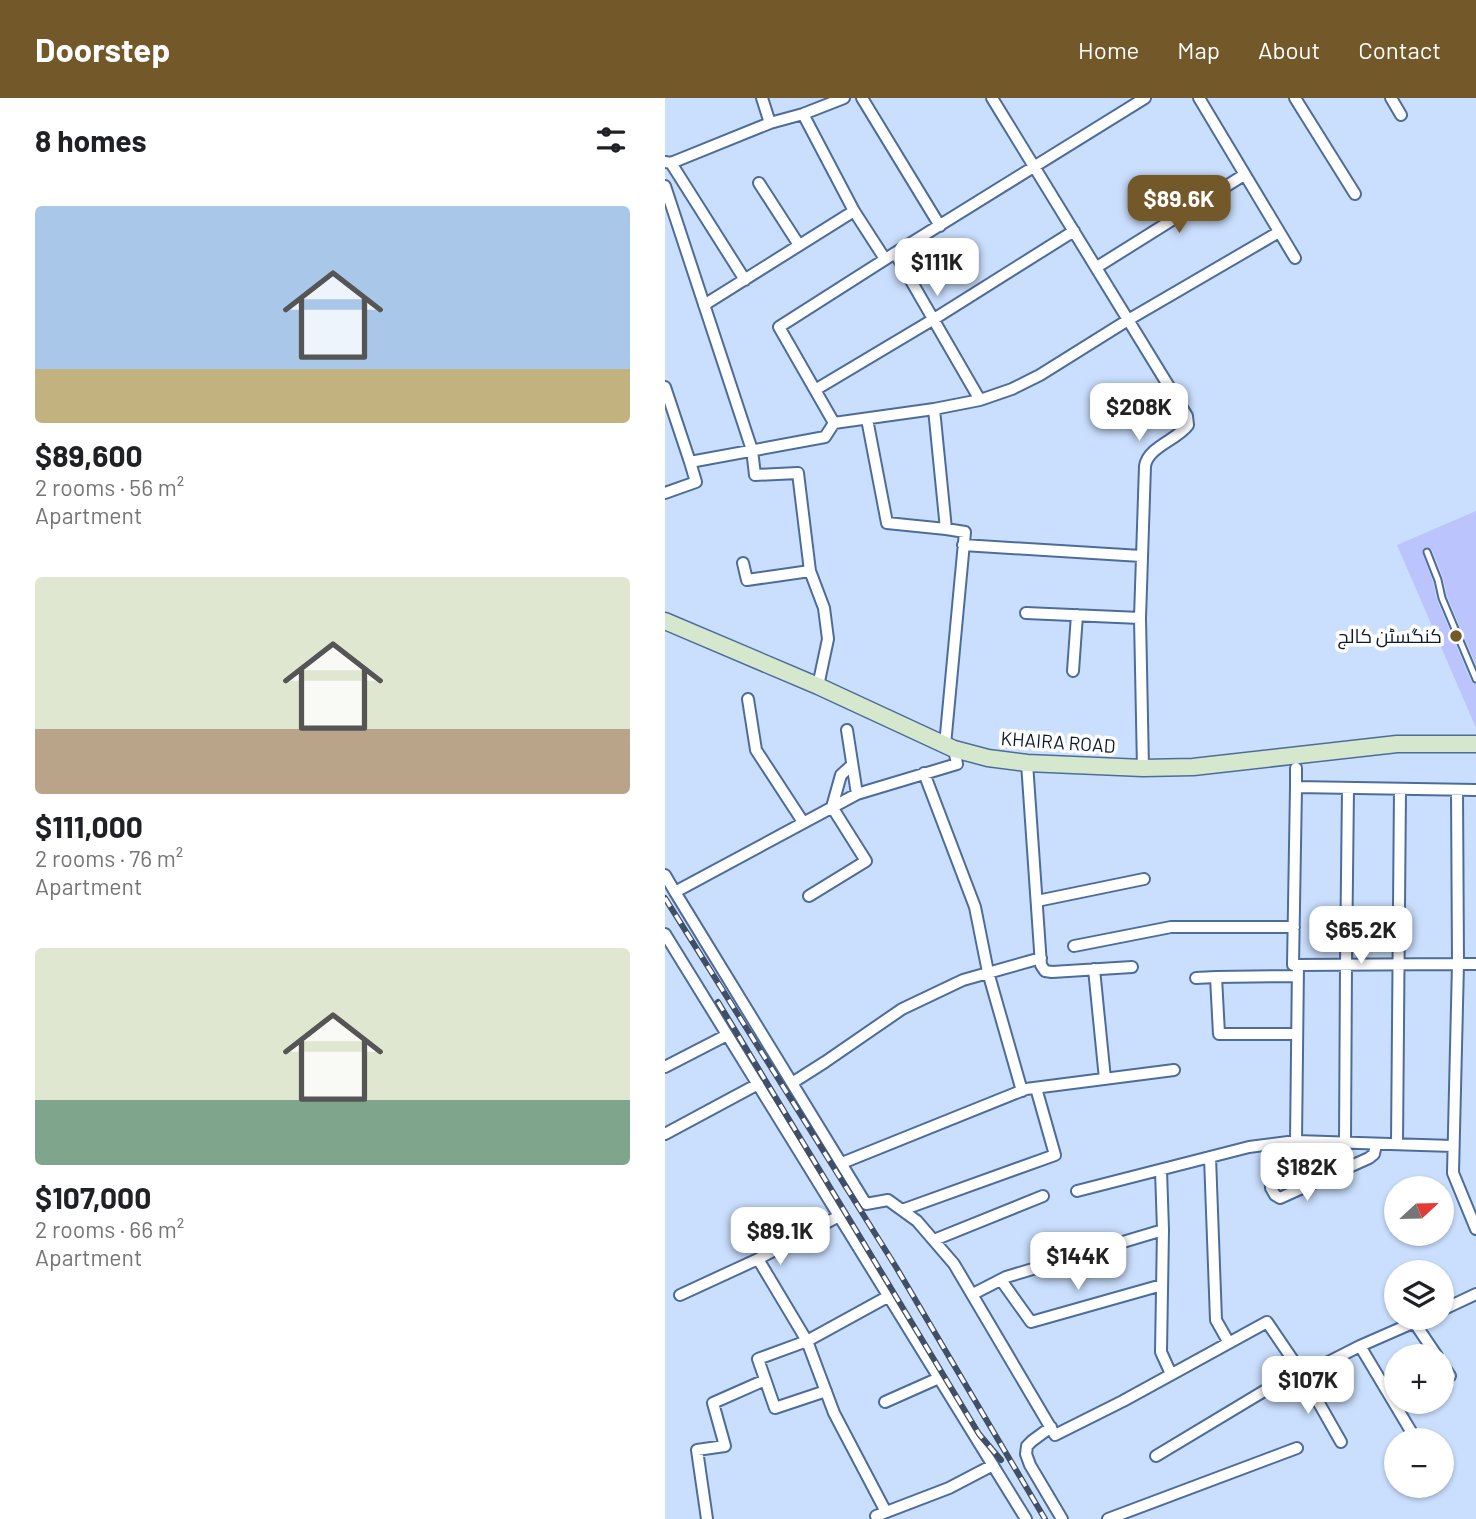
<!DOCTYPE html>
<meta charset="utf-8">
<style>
body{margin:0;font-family:Barlow,Cairo,sans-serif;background:#f6f6f6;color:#202124;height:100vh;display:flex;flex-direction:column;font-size:26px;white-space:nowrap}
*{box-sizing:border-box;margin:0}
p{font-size:23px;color:#757577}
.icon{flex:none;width:38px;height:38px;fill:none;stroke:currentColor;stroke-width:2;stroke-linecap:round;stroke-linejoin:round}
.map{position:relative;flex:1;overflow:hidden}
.drawer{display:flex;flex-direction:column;background:#fff;width:665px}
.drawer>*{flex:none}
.needle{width:46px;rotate:68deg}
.fabs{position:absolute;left:719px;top:1078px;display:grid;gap:14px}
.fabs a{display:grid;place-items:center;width:70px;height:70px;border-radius:50%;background:#fff;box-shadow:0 2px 5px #0004;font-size:35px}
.price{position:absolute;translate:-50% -60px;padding:0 16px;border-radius:14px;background:#fff;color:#222;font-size:23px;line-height:46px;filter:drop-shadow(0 2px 4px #0008)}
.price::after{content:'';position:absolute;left:50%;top:42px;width:21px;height:16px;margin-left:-10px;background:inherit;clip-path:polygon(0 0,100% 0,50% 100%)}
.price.active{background:#73582a;color:#fff}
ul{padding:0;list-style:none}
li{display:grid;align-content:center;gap:14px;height:371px;padding:0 35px}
li span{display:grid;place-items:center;height:217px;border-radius:7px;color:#555}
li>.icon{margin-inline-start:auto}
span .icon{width:126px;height:126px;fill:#fffc;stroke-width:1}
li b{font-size:30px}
h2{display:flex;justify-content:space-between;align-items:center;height:84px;padding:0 35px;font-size:30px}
header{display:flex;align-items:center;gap:42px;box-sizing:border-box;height:98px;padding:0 35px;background:#73582a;color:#fff}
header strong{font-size:33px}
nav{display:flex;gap:38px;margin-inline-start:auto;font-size:24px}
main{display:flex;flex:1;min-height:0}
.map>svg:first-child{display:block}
.building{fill:#bcc4fd}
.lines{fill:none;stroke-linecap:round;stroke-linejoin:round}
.lane-casing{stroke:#4e6c9a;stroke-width:9}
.street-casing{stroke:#4e6c9a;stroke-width:14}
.secondary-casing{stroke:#4e6c9a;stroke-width:19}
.lane{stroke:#fff;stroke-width:5}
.street{stroke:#fff;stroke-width:10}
.secondary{stroke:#d5e8ce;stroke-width:16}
.rail-casing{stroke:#414f66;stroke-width:6}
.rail{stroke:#fefefe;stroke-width:3.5;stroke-dasharray:10;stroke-linecap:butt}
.poi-dot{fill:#73582a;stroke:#fefefe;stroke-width:2.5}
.labels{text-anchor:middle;stroke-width:7;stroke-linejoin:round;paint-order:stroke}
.poi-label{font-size:19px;fill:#0d192c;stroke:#fefefe;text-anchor:end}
.street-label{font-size:19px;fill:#0d192c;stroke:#fefefe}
</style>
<header>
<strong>Doorstep</strong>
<nav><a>Home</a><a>Map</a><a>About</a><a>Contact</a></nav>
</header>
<main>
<section class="drawer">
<h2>8 homes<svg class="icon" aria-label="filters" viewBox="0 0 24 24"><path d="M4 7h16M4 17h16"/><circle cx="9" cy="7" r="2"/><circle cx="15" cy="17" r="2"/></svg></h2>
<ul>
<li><span style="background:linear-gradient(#a9c7e8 75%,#c2b280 0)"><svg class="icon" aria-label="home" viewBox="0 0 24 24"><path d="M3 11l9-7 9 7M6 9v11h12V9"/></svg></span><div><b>$89,600</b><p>2 rooms · 56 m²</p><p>Apartment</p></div></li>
<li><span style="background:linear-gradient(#dfe7d0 70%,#b9a48a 0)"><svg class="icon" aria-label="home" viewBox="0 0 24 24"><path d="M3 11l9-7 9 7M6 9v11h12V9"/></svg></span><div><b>$111,000</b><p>2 rooms · 76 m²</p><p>Apartment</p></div></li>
<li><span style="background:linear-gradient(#dfe7d0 70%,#7fa58c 0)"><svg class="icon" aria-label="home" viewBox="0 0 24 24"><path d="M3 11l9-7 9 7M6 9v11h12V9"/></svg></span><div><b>$107,000</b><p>2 rooms · 66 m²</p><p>Apartment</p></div></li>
</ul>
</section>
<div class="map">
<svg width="811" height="1421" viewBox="0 0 811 1421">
<rect width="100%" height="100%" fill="#cadffe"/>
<path class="building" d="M 811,413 L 811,567 L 782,498 L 778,480 L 767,452 L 765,450 L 761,449 L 757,454 L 768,484 L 772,502 L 806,583 L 811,586 L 811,630 L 732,447 Z"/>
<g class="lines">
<defs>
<path id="lane" d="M 762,454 L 773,482 L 777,500 L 811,581"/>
<path id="street" d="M 97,0 L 105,25
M 197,0 L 275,128
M 327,0 L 522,318 L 523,327 C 512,342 483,349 480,368 L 475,520 L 478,670
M 534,0 L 630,160
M 630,0 L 690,96
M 726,0 L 736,17
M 138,16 L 189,113 L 220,161
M 0,64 L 6,65 L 80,182
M 6,65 L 105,25 L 138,16 L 179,0
M 94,85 L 134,147
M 0,88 L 87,352 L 90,377 L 133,375 L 145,473
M 432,169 L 579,77
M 39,207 L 189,113
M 0,289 L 25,364
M 150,292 L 269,221 L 409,133
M 315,302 L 347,291 L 375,277 L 463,222 L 614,134
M 202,321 L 222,425 L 281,431
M 169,325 L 269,311
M 0,395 L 31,384 L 25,364 L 160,339 L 169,325 L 114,229 L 230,155
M 298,447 L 476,458
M 78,465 L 82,482 L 145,473 L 159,510 L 163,541 L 153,588
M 361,515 L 475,520
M 408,573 L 412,517
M 83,601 L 91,652 L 138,724
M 182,632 L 192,696
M 280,647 L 300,434 L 281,431 L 269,311 L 315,302 L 230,155 L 480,0
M 289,651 L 292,666 L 192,696 L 10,794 L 201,1106 L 223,1102 L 252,1123 L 289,1166 L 390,1337 L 458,1303 L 602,1224 L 638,1277 L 695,1248 L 759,1220
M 362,665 L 376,867 L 380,873 L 387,874 L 467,869
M 631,670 L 631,689
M 259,675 L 310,809 L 323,874 L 357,993
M 792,692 L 793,866 L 628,867 L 631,689 C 691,690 751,691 811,692
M 0,777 L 10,794
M 144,798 L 201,763 L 167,709 L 176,677 L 187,667
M 372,803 L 479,781
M 0,836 L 361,1421
M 409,848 L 506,829 L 629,829
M 811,866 L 793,866 L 788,1075 L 811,1131
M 633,867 L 631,1043 L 788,1048
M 429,871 L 440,981
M 551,879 L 632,878
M 531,880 L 551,879 L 554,936 L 632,936
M 0,969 L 62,937
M 127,985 L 160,964 L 237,911 L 298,882 L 376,860
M 0,1036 L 93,986
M 680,1045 L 681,866 L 683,690
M 732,1046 L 735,691
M 604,1047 L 606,1090 L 610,1097 L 615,1100 L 704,1060 L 709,1056 L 711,1046
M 545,1059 L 551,1222 L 564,1245
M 177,1065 L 361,991 L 509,972
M 496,1072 L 498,1132
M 412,1093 L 584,1049 L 631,1043
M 237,1112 L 390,1057 L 371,990
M 269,1142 L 378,1098
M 336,1182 L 366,1224 L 497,1187
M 308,1196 L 341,1179 L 498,1132 L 496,1254 L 506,1276
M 15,1197 L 93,1161
M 777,1212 L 811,1196
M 749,1224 L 772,1258
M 695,1248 L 750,1340
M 777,1266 L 785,1278
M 638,1277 L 676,1344
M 161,1293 L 110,1310 L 93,1261 L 142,1243 L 93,1161 L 174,1118
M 220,1304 L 274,1280
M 386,1329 L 367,1343 L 362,1348 L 361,1356 L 365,1367 L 397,1421
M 491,1358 L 634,1272
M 221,1414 L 169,1315 L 142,1243 L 224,1198
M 211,1418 L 284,1390 L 328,1367
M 42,1421 L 32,1352 L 60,1348 L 48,1305 L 100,1282
M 443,1421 L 632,1350"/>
<path id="secondary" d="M 0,523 L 153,588 L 289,651 L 323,660 L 362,665 L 478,670 L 528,669 L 732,646 L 811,646"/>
</defs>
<use href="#lane" class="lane-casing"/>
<use href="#street" class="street-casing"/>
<use href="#secondary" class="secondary-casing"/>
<use href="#lane" class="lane"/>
<use href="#street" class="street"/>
<use href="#secondary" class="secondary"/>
<defs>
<path id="rail" d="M 0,800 L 231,1169 L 380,1421
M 53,904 L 314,1336 L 336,1362"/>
</defs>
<use href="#rail" class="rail-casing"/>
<use href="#rail" class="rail"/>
</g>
<circle class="poi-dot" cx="791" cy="538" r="7"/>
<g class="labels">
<g class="poi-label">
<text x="777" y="545">کنگسٹن کالج</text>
</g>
<g class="street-label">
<text transform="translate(393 644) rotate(4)" y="7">KHAIRA ROAD</text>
</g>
</g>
</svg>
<div class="fabs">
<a><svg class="needle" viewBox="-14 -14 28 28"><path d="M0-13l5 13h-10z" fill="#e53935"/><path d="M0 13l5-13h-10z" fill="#757577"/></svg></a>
<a><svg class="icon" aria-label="layers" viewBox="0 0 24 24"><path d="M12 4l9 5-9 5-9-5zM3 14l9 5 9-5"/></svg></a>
<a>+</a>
<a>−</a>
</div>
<b class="price active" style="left:514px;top:137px">$89.6K</b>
<b class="price" style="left:272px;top:200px">$111K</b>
<b class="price" style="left:474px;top:345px">$208K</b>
<b class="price" style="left:696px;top:868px">$65.2K</b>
<b class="price" style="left:642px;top:1105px">$182K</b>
<b class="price" style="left:115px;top:1169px">$89.1K</b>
<b class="price" style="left:413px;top:1194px">$144K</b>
<b class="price" style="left:643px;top:1318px">$107K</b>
</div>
</main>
